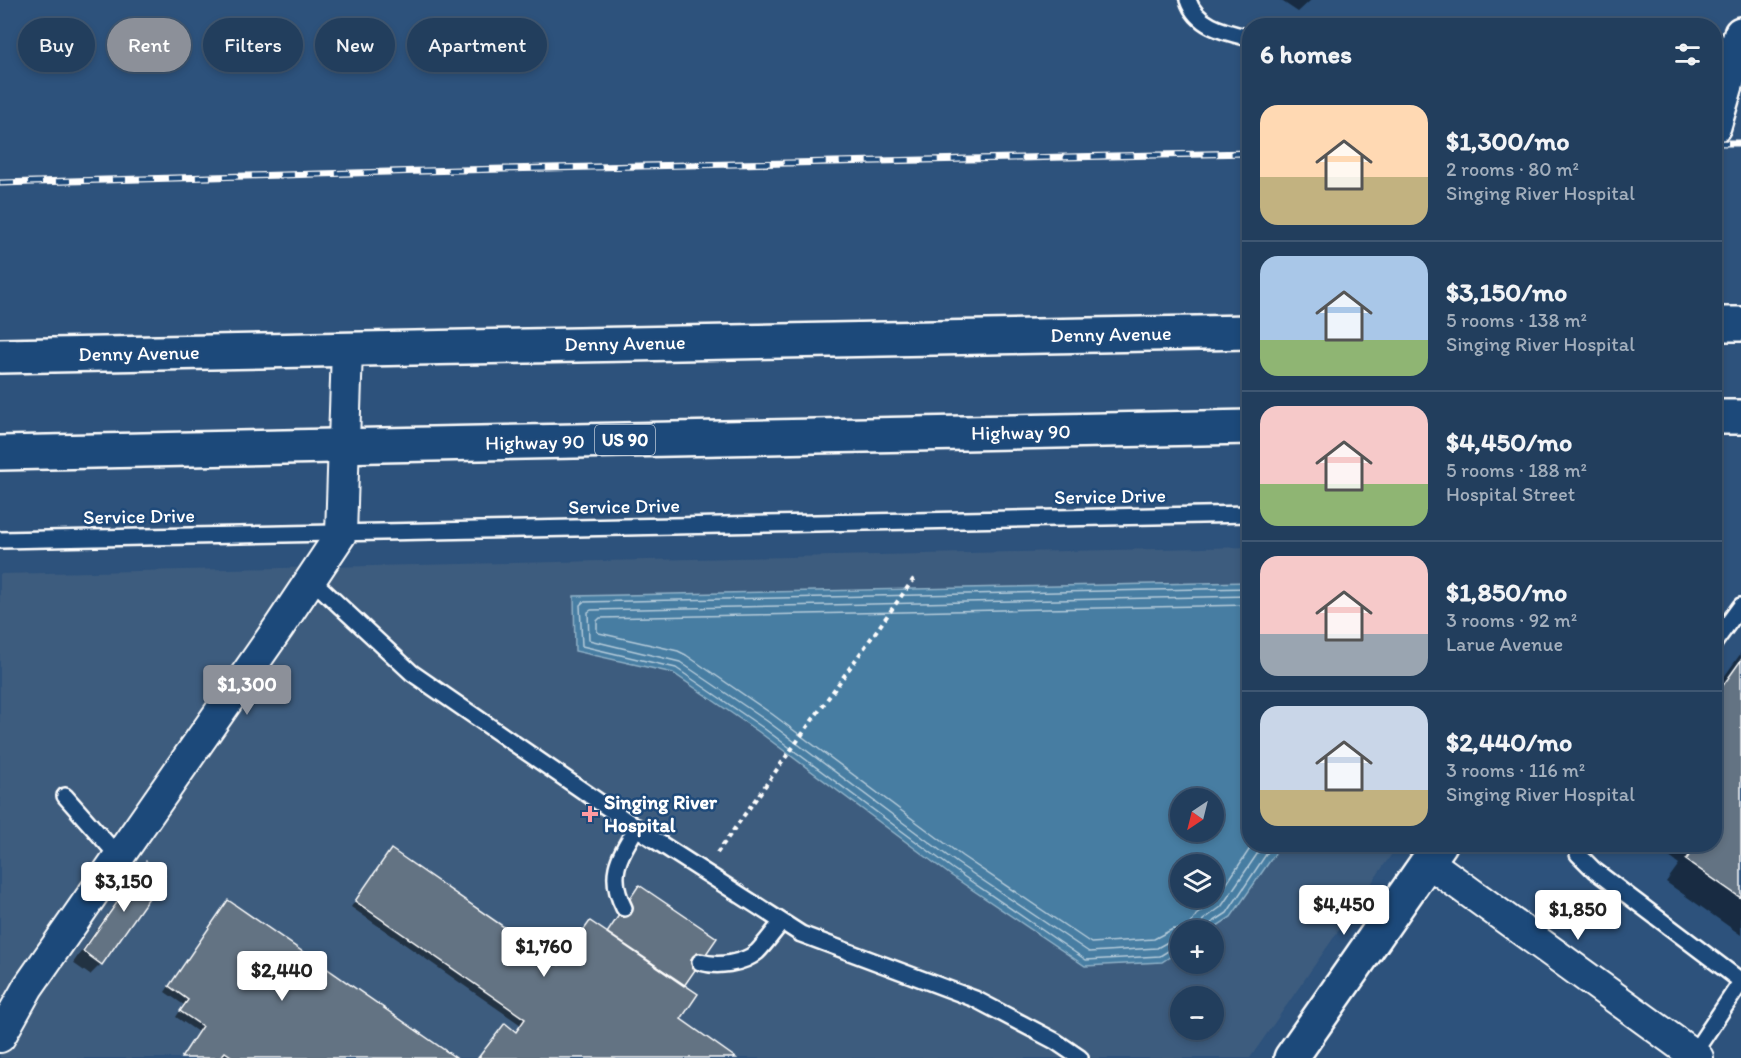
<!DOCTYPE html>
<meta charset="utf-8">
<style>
body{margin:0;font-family:Itim,sans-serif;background:#2e4966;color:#f1f3f6;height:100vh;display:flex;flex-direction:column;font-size:22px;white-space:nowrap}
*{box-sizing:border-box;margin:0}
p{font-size:20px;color:#a2aebc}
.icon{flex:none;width:33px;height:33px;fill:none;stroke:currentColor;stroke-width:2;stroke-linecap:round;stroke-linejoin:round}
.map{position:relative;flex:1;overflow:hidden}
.side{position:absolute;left:1242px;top:18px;width:480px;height:834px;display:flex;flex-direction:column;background:#223e5d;border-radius:24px;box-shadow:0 3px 9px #0003,0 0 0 2px #3f5772}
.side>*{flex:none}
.hud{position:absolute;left:18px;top:18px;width:570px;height:54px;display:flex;gap:12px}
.needle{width:39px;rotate:215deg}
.controls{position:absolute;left:1170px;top:788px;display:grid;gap:12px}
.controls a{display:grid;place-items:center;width:54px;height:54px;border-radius:50%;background:#223e5d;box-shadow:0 3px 9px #0003,0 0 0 2px #3f5772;font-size:30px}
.price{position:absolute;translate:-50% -51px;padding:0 14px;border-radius:6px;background:#fff;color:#222;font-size:20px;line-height:39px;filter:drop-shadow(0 2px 3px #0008)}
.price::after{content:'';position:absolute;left:50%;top:36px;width:18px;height:14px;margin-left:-9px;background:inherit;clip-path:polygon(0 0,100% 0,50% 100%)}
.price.on{background:#8c9099;color:#fff}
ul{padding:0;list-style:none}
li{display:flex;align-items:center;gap:18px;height:150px;padding:0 18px}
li+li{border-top:2px solid #3f5772}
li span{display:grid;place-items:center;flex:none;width:168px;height:120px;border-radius:18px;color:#555}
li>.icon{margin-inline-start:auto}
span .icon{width:72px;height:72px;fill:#fffc;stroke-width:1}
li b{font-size:26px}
h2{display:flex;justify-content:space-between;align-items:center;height:72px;padding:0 18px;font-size:26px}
.chip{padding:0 21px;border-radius:27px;background:#223e5d;box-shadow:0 3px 9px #0003,0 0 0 2px #3f5772;font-size:21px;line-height:54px}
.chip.on{background:#8c9099;color:#fff}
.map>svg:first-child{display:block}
.built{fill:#3d5c7e;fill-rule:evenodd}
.water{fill:#467da2;stroke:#90b1c7;stroke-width:1.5;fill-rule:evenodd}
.shadow{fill:#0007}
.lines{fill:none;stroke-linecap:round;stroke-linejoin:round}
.shore{stroke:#b5cbda;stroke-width:1.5}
.building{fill:#637383;stroke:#fff;stroke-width:1.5}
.service-casing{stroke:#fff;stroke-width:20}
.minor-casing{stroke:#fff;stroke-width:34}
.tertiary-casing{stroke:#fff;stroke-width:38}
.primary-casing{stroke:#fff;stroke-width:38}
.path{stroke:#fff;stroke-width:4;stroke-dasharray:4.5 4.5;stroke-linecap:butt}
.service{stroke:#1f4a7a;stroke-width:15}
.minor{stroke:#1f4a7a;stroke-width:30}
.tertiary{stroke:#1f4a7a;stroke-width:33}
.primary{stroke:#1f4a7a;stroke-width:33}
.rail-casing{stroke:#fff;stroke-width:7}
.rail{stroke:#1f4a7a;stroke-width:4.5;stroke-dasharray:14;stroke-linecap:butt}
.poi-dot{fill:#ff9aa2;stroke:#1f4a7a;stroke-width:2}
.labels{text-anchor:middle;stroke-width:5;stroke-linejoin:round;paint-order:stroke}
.shield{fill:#1f4a7a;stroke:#bcc9d7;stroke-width:1.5}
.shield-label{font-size:18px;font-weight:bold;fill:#fff}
.street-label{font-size:20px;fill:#fff;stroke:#1f4a7a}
.poi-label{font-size:20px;font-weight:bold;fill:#fff;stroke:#1f4a7a;text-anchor:start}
</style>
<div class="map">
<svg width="1741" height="1058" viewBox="0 0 1741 1058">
<rect width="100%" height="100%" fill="#2d527c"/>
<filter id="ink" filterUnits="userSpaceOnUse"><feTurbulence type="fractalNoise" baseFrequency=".0167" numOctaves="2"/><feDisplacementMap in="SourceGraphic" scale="12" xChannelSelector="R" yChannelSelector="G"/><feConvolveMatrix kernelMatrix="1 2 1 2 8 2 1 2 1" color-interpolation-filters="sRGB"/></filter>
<g filter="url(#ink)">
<path class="built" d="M 1249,547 L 1250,844 L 1398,845 L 1250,1058 L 0,1058 L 0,574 ZM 1180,798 L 1214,798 L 1214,831 L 1180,831 ZM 1180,864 L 1214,864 L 1214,897 L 1180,897 ZM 1180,930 L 1214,930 L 1214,963 L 1180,963 ZM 1180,996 L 1214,996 L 1214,1029 L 1180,1029 Z"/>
<path class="water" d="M 1249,582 L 1250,844 L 1281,845 L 1231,917 L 1211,930 L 1180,930 L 1180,950 L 1162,962 L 1085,966 L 949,874 L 759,732 L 673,673 L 575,651 L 574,596 ZM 1180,798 L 1214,798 L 1214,831 L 1180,831 ZM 1180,864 L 1214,864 L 1214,897 L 1180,897 Z"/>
<path class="shadow" d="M 1280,0 L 1311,0 L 1298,12 Z
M 1741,653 L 1741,935 L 1666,882 L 1679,864 L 1651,844 L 1714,844 L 1714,691 Z
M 391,850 L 558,967 L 606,934 L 634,893 L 682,986 L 679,1020 L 734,1058 L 478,1058 L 505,1025 L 515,1033 L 521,1025 L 351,907 Z
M 146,863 L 101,964 L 90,975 L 73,963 L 135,875 Z
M 223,907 L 454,1058 L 181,1058 L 198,1032 L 176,1017 L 184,1005 L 165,992 Z"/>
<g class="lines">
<path class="shore" d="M 1187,930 L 1173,929 L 1154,939 L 1091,943 L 962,856 L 772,714 L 686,655 L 678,651 L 599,633 L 597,631 L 597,621 L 600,618 L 1250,605
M 1188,930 L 1196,915 L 1215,901 L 1253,844
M 1200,930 L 1203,920 L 1221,907 L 1264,844
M 1207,930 L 1210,924 L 1227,913 L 1273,844
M 1180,938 L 1173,939 L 1157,948 L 1089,952 L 957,863 L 767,721 L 680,662 L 589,640 L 588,612 L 591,610 L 1250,596
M 1180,945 L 1176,946 L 1160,956 L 1086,960 L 953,869 L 762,727 L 676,668 L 582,646 L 580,605 L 583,602 L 1250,588"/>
</g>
<path class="building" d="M 1741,660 L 1741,898 L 1686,860 L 1697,844 L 1714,844 L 1714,698 Z
M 391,849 L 559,965 L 590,921 L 698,994 L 681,1019 L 736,1058 L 478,1058 L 505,1023 L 516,1032 L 525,1019 L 355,901 Z
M 146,861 L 165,875 L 102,965 L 83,951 Z
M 639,885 L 717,938 L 684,986 L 607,933 Z
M 228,900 L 456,1058 L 234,1058 L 225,1052 L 220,1058 L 181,1058 L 202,1026 L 180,1011 L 188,1000 L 169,986 Z"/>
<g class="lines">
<defs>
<path id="service" d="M 1188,0 C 1197,27 1225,32 1250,38
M 1714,43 L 1738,44
M 0,540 L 1250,514
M 311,579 L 412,673 L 650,837 L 801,934 L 975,999 L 1055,1041 L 1080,1058
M 1714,643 L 1741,606
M 65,796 L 118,856
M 1579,844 L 1578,854 L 1594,870 L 1741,981
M 624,908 C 607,874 619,857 637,827
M 700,962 C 717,967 743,964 757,952 C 766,943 774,931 782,922
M 1693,1054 L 1741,982"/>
<path id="minor" d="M 1428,862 L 1698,1058
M 0,1037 L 28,987 L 279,627 L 341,534 L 347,349"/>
<path id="tertiary" d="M 1714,126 L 1741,34
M 1291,1058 L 1440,844"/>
<path id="primary" d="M 1714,324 L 1741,324
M 0,356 L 1250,332
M 1714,417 L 1741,417
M 0,453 L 1250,427"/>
</defs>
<use href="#service" class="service-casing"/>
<use href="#minor" class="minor-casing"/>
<use href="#tertiary" class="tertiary-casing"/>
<use href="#primary" class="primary-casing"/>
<path class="path" d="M 717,853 L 915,577"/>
<use href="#service" class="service"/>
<use href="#minor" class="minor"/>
<use href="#tertiary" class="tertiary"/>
<use href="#primary" class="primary"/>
<defs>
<path id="rail" d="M 1714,143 L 1741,143
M 0,183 L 459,170 L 1250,153"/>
</defs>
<use href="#rail" class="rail-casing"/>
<use href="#rail" class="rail"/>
</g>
</g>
<path class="poi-dot" d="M587 805h6v6h6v6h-6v6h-6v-6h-6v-6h6z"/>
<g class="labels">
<rect class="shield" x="595" y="425" width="60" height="30" rx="4.5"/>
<g class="shield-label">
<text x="625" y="446">US 90</text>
</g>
<g class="street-label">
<text transform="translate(1111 334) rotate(-1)" y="7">Denny Avenue</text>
<text transform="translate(625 343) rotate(-1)" y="7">Denny Avenue</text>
<text transform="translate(139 353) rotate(-1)" y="7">Denny Avenue</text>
<text transform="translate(1021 432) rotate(-1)" y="7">Highway 90</text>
<text transform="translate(535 442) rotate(-1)" y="7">Highway 90</text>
<text transform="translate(1110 496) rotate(-1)" y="7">Service Drive</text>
<text transform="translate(624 506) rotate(-1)" y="7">Service Drive</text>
<text transform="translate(139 516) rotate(-1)" y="7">Service Drive</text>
</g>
<g class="poi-label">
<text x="604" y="809">Singing River<tspan x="604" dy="23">Hospital</tspan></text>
</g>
</g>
</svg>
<div class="controls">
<a><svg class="needle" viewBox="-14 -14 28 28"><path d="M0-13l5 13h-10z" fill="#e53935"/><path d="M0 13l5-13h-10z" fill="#a2aebc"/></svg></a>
<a><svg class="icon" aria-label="layers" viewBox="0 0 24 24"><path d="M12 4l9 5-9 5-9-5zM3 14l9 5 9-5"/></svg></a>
<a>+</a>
<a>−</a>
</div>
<b class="price on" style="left:247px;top:716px">$1,300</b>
<b class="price" style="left:124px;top:913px">$3,150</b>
<b class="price" style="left:1344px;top:936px">$4,450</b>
<b class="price" style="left:1578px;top:941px">$1,850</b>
<b class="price" style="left:544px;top:978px">$1,760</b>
<b class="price" style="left:282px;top:1002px">$2,440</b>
<div class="hud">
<a class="chip">Buy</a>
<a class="chip on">Rent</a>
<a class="chip">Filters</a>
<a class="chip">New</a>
<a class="chip">Apartment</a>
</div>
<section class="side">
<h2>6 homes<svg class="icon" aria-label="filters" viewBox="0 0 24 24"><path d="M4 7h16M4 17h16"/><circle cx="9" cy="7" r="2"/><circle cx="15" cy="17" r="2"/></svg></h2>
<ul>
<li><span style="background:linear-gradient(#ffd9b3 60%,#c2b280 0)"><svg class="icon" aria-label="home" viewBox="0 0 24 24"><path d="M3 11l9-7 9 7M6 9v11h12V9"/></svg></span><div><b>$1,300/mo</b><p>2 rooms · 80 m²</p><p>Singing River Hospital</p></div></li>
<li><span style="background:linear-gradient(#a9c7e8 70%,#8fb573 0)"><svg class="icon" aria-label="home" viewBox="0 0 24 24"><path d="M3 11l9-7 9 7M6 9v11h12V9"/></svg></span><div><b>$3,150/mo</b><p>5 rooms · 138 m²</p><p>Singing River Hospital</p></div></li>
<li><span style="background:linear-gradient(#f6c9c9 65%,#8fb573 0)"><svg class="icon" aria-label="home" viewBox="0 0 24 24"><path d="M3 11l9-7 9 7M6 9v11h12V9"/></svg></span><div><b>$4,450/mo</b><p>5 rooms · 188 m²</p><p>Hospital Street</p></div></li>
<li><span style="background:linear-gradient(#f6c9c9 65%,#9aa5b1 0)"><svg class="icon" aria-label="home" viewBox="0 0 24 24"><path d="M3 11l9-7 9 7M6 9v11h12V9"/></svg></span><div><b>$1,850/mo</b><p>3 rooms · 92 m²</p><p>Larue Avenue</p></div></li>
<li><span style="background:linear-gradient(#c9d6e8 70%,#c2b280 0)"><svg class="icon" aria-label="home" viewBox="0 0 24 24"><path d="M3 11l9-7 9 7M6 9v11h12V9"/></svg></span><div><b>$2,440/mo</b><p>3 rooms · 116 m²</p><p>Singing River Hospital</p></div></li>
</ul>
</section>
</div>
